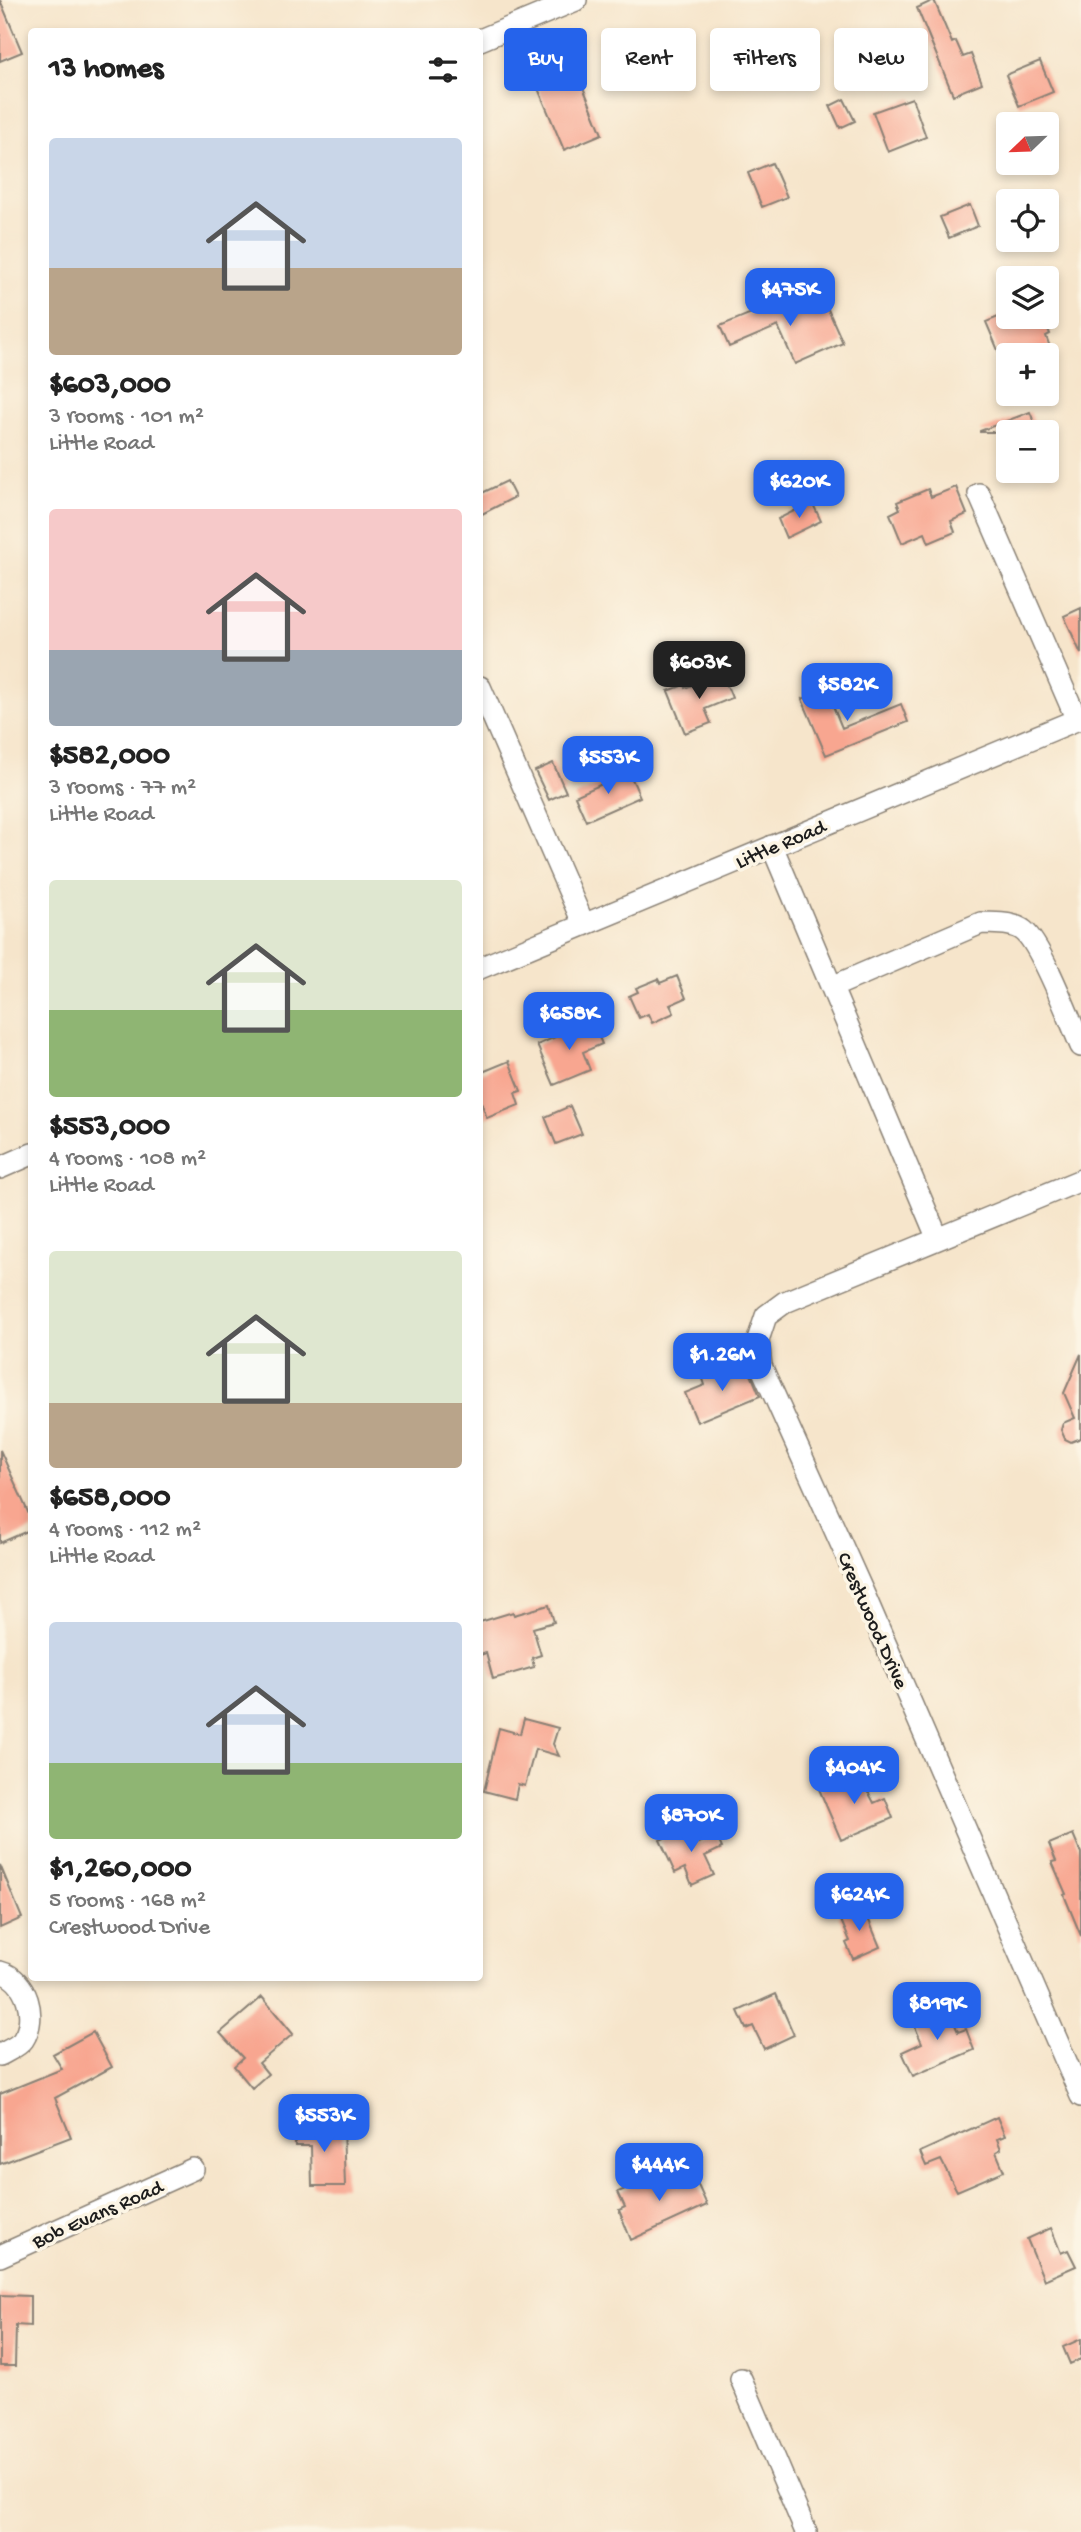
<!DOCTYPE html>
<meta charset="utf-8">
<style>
body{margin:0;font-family:"Gochi Hand",sans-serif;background:#f6f6f6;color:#222;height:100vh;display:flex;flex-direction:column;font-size:26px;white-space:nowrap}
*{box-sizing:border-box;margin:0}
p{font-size:23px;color:#767676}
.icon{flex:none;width:38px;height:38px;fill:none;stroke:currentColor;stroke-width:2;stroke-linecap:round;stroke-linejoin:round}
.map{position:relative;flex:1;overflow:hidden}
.panel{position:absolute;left:28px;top:28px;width:455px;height:1953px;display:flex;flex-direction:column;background:#fff;border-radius:7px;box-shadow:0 4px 10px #0003}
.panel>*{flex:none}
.hud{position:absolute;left:504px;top:28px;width:471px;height:63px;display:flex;gap:14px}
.needle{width:46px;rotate:247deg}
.fabs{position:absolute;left:996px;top:112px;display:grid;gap:14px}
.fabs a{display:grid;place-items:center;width:63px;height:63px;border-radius:7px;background:#fff;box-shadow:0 4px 10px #0003;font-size:35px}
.price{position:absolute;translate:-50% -60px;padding:0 16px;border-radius:14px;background:#2563eb;color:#fff;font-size:23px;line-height:46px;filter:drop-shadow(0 2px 4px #0008)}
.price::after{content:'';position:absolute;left:50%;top:42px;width:21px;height:16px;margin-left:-10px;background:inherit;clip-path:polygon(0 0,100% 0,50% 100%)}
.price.current{background:#222;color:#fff}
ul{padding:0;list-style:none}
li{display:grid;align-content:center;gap:14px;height:371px;padding:0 21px}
li span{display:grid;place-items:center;height:217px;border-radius:7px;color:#555}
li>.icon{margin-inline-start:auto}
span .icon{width:126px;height:126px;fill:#fffc;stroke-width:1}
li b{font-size:30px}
h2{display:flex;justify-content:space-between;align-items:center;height:84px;padding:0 21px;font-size:30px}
.pill{padding:0 24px;border-radius:7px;background:#fff;box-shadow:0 4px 10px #0003;font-size:24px;line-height:63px}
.pill.current{background:#2563eb;color:#fff}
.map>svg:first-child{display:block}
.building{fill:#f8a690}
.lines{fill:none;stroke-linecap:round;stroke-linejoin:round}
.minor-casing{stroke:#898074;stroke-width:24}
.minor{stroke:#fff;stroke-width:21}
.labels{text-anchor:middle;stroke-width:7;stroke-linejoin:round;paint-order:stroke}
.street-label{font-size:21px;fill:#1c1c1c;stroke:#fcf5e5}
</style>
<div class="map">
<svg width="1081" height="2532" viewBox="0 0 1081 2532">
<rect width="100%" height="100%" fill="#fcf5e5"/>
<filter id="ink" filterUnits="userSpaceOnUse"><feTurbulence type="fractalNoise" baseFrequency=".0143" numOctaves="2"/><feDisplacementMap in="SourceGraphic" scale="14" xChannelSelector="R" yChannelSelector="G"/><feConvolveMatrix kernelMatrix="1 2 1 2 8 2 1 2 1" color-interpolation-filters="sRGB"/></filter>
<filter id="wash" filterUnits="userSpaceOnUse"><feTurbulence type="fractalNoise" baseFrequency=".00686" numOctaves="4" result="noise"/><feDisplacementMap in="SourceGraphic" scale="28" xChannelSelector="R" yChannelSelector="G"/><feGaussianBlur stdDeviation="1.57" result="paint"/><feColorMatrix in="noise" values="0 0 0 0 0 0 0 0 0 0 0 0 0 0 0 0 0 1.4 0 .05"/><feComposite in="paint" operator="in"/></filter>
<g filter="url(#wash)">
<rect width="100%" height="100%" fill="#f6e5cb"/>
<g id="blocks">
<path class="building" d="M 0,0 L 22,52 L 0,61 Z
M 934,0 L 952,43 L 956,41 L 963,57 L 971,54 L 982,83 L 953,95 L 917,8 Z
M 1040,61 L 1053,92 L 1019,106 L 1006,75 Z
M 576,70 L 602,134 L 564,150 L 537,86 Z
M 912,98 L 926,137 L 888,152 L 873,112 Z
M 844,99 L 855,121 L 840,128 L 830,106 Z
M 772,163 L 787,197 L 762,207 L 748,173 Z
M 970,205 L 978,226 L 949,238 L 940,217 Z
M 822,296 L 843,343 L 795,364 L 778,326 L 729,347 L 720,326 L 783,300 L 788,311 Z
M 1008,313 L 1008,317 L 1043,317 L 1050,334 L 1046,336 L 1051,350 L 1038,355 L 1000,355 L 986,322 Z
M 1030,412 L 1038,432 L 980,432 L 980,431 Z
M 507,481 L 515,497 L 480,515 L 480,494 Z
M 956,487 L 967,514 L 951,521 L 955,532 L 929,543 L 925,533 L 902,543 L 890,514 L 900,509 L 897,502 L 928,489 L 931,497 Z
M 812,502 L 821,521 L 786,538 L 778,519 Z
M 1081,608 L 1081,654 L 1064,616 Z
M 722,673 L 732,698 L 705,709 L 711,723 L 685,733 L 668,691 L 684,685 L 685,688 Z
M 826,689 L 842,728 L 901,704 L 908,722 L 826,755 L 802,699 Z
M 553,763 L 566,792 L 549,800 L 535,771 Z
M 629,772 L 640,797 L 586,821 L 575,796 Z
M 677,976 L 686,998 L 670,1005 L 674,1013 L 652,1023 L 648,1014 L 639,1018 L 629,996 L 638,992 L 636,988 L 658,979 L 660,983 Z
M 592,1021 L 602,1044 L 583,1052 L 590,1070 L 554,1085 L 537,1045 Z
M 509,1061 L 521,1091 L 515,1093 L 519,1105 L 487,1118 L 480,1099 L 480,1073 Z
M 570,1106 L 582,1134 L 556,1144 L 545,1117 Z
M 1081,1354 L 1081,1438 L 1071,1442 L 1065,1439 L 1061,1430 L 1063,1423 L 1075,1418 L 1064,1393 Z
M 748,1367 L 760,1396 L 697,1422 L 685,1393 L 705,1385 L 702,1376 L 723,1368 L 727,1376 Z
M 0,1450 L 32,1521 L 32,1529 L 0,1543 Z
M 549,1605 L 554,1622 L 533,1628 L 541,1655 L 532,1658 L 534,1667 L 493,1679 L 486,1653 L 480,1655 L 480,1622 L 513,1612 L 514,1615 Z
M 524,1719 L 558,1728 L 553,1744 L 559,1756 L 535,1749 L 525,1786 L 518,1784 L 515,1799 L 484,1791 L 499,1728 L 520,1734 Z
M 858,1772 L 874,1803 L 885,1798 L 893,1818 L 841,1840 L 819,1789 Z
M 691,1826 L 699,1843 L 716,1835 L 722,1848 L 705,1856 L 714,1875 L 692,1885 L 685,1868 L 675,1873 L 660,1840 Z
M 1073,1834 L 1081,1853 L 1081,1936 L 1064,1895 L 1066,1894 L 1052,1862 L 1056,1861 L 1049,1844 Z
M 0,1865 L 22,1918 L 0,1928 Z
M 863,1906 L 880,1947 L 853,1959 L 846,1943 L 850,1941 L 839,1916 Z
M 776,1994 L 794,2035 L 764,2049 L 753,2026 L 746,2029 L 738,2011 Z
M 262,1997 L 293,2034 L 259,2063 L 268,2074 L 252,2088 L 234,2066 L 243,2058 L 220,2033 Z
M 947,2005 L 958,2032 L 966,2029 L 974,2050 L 913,2076 L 902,2052 L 922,2043 L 912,2020 Z
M 93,2032 L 112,2067 L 55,2098 L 71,2137 L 0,2164 L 0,2094 L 62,2069 L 53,2054 Z
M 997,2117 L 1005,2136 L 997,2139 L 1001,2149 L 996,2152 L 1004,2171 L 957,2191 L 941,2160 L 926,2166 L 920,2152 Z
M 343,2127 L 345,2186 L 312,2186 L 311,2146 L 295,2146 L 295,2128 Z
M 666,2172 L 671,2184 L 693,2174 L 707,2205 L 631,2240 L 619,2210 L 625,2207 L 618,2192 Z
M 1051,2228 L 1061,2253 L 1068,2250 L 1076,2266 L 1044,2280 L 1027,2239 Z
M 0,2295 L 30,2296 L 30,2326 L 16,2325 L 15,2366 L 0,2366 Z
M 1081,2339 L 1081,2359 L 1070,2364 L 1063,2347 Z"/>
</g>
</g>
<g filter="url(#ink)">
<use href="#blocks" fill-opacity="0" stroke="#898074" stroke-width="2"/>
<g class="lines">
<defs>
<path id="minor" d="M 480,40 L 576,0
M 979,494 L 1077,720
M 480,687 L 584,925
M 772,846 L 937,1237
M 480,968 L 1081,718
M 832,987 L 981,923 C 995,924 1013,922 1024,931 C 1042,946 1070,1021 1081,1046
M 0,1168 L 32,1154
M 1081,1180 L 785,1302 L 766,1316 L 758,1340 L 761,1366 L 866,1599 L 1081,2096
M 0,1972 C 27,1979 38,2017 23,2040 C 19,2046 7,2051 0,2055
M 0,2256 L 193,2169
M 741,2379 L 806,2532"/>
</defs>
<use href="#minor" class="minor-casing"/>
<use href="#minor" class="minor"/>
</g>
</g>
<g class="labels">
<g class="street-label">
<text transform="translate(780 843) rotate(-23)" y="7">Little Road</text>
<text transform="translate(874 1620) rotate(66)" y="7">Crestwood Drive</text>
<text transform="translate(97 2213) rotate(-24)" y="7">Bob Evans Road</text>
</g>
</g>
</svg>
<div class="fabs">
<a><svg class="needle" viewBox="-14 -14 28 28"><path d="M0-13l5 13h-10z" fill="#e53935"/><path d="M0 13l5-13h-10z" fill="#767676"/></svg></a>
<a><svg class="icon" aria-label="locate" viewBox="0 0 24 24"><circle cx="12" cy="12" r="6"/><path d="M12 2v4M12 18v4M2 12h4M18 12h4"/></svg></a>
<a><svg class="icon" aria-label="layers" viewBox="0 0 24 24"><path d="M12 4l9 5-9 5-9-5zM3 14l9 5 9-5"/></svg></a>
<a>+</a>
<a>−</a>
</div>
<b class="price" style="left:790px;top:328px">$475K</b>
<b class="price" style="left:799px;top:520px">$620K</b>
<b class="price current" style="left:699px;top:701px">$603K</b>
<b class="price" style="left:847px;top:723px">$582K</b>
<b class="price" style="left:608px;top:796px">$553K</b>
<b class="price" style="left:569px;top:1052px">$658K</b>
<b class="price" style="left:722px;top:1393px">$1.26M</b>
<b class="price" style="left:854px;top:1806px">$404K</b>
<b class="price" style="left:691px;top:1854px">$870K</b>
<b class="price" style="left:859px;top:1933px">$624K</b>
<b class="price" style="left:937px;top:2042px">$819K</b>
<b class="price" style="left:324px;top:2154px">$553K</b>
<b class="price" style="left:659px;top:2203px">$444K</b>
<div class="hud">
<a class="pill current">Buy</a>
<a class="pill">Rent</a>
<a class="pill">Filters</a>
<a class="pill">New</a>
</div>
<section class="panel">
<h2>13 homes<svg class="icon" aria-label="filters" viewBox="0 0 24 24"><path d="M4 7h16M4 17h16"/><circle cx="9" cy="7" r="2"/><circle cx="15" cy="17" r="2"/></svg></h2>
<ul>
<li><span style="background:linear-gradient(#c9d6e8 60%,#b9a48a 0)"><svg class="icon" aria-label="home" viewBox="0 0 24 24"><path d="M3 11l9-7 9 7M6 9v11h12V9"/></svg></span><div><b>$603,000</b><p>3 rooms · 101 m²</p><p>Little Road</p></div></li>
<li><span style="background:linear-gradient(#f6c9c9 65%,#9aa5b1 0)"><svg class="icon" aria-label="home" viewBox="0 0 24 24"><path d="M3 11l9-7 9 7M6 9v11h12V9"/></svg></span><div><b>$582,000</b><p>3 rooms · 77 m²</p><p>Little Road</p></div></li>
<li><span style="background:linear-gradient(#dfe7d0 60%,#8fb573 0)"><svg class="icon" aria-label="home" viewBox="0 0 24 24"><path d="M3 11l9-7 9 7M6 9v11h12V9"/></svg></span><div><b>$553,000</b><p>4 rooms · 108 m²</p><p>Little Road</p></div></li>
<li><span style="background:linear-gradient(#dfe7d0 70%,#b9a48a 0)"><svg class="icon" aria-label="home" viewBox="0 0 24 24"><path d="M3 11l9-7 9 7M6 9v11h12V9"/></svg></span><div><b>$658,000</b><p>4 rooms · 112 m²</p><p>Little Road</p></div></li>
<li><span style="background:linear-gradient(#c9d6e8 65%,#8fb573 0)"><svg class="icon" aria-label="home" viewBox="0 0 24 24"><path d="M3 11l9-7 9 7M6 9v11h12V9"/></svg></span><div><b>$1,260,000</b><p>5 rooms · 168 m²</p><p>Crestwood Drive</p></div></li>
</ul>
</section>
</div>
